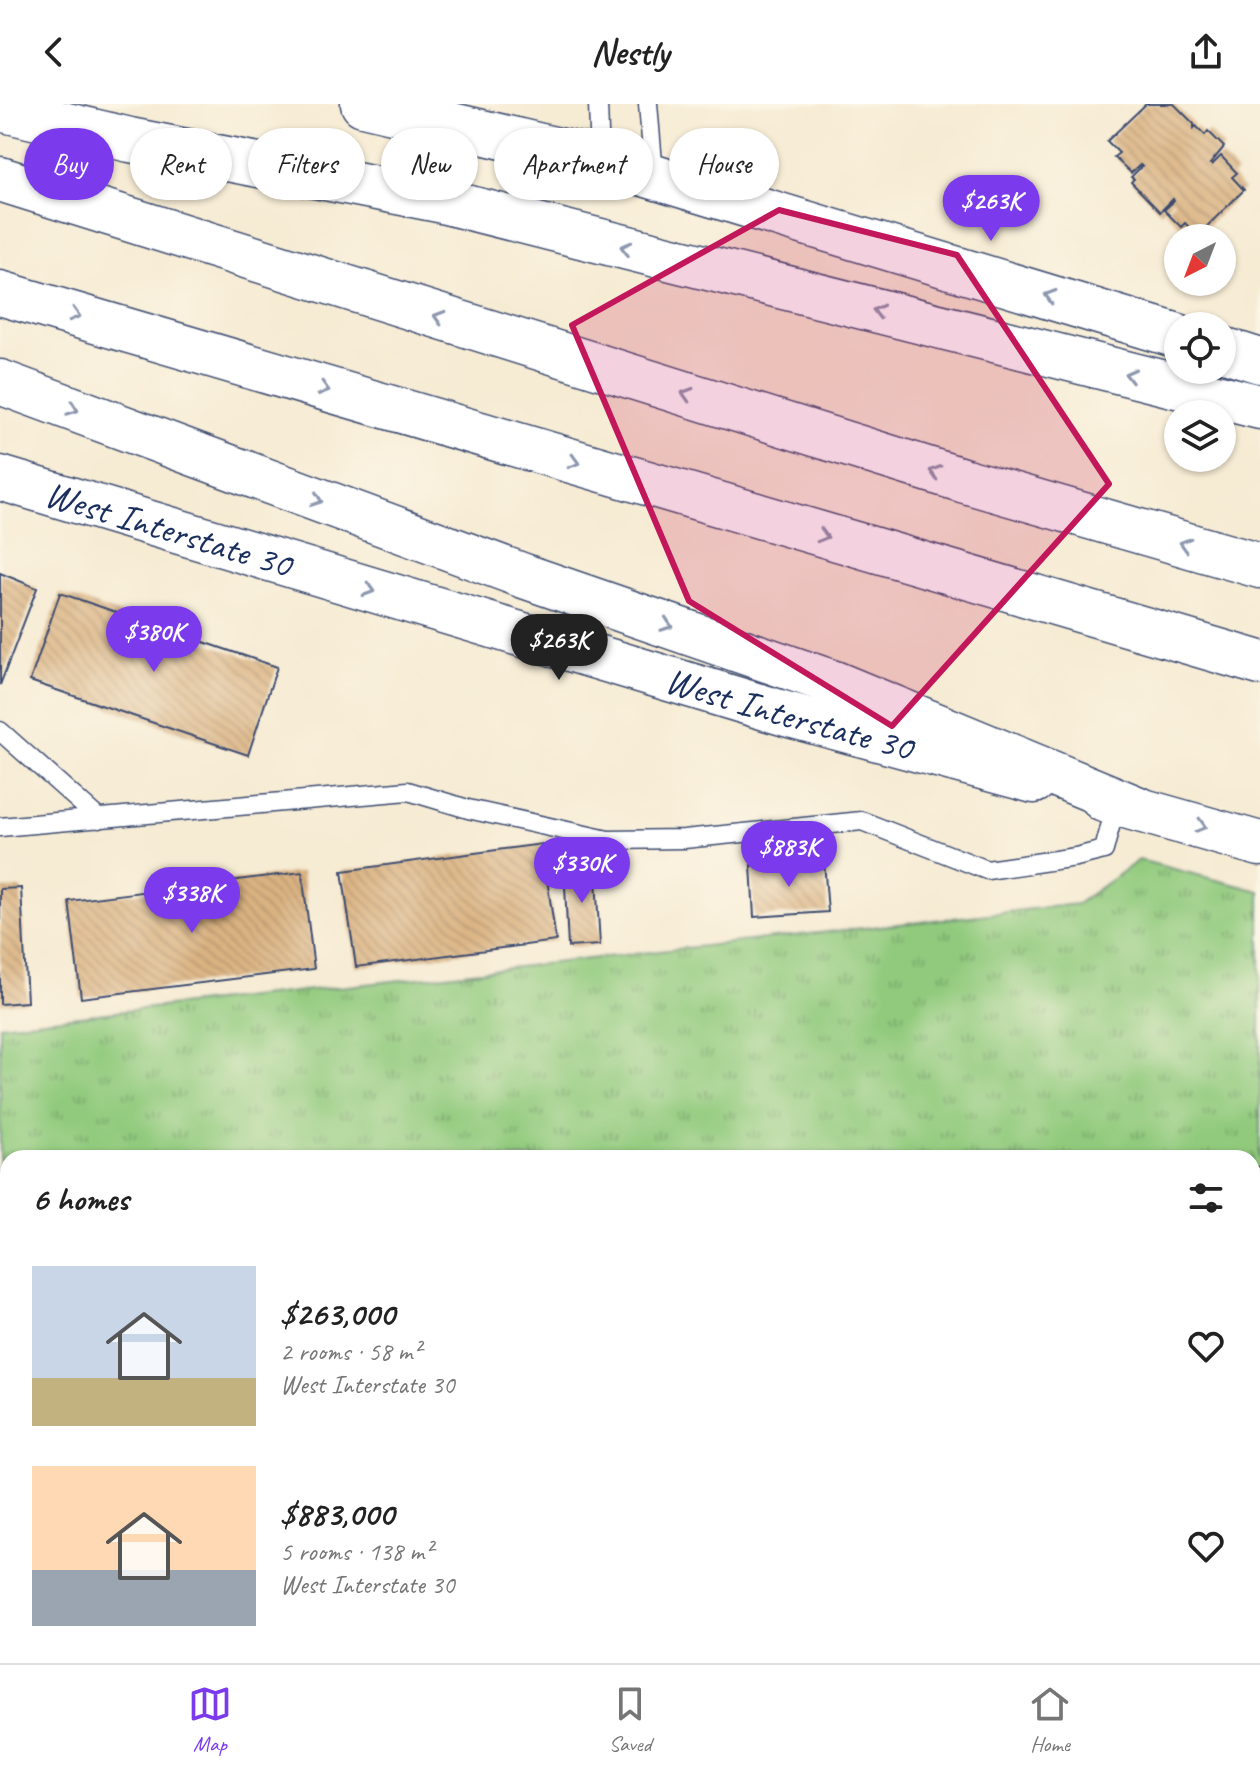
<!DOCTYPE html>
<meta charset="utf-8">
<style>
body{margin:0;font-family:Caveat,sans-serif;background:#f2f2f2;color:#222;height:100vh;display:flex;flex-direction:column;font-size:30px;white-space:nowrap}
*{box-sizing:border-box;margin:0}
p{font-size:26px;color:#767676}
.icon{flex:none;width:44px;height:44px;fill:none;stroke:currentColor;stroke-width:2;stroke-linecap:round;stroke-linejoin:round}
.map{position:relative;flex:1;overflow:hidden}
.sheet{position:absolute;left:0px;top:1046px;width:1260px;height:514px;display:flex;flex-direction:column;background:#fff;border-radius:24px 24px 0 0;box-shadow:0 2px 6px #0004}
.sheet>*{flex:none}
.guide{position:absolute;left:24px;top:24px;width:800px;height:72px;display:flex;gap:16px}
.needle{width:52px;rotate:222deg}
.controls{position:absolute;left:1164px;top:120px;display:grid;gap:16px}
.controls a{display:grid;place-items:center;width:72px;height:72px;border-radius:50%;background:#fff;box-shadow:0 2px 6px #0004;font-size:40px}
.price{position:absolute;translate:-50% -68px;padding:0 18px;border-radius:28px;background:#7c3aed;color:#fff;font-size:26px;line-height:52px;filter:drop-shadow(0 2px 4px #0008)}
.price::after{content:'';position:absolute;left:50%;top:48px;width:24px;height:18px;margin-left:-12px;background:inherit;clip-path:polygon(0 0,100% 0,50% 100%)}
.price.active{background:#222;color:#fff}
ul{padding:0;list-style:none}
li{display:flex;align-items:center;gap:24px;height:200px;padding:0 32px}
li span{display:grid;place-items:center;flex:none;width:224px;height:160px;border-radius:0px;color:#555}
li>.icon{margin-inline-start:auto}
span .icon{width:96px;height:96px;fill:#fffc;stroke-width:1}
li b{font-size:34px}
h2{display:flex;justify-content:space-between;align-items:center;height:96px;padding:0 32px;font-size:34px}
.chip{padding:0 28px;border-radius:36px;background:#fff;box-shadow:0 2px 6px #0004;font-size:28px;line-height:72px}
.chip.active{background:#7c3aed;color:#fff}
header{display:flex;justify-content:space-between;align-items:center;height:104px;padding:0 32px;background:#fff;font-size:36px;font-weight:600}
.tab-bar{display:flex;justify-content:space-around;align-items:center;height:112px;border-top:2px solid #e0e0e0;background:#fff;font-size:22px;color:#767676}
.tab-bar a{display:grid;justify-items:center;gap:4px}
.tab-bar .active{color:#7c3aed}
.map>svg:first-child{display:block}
.grass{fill:url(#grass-tufts);stroke:#567c6e;stroke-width:2}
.building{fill:url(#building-back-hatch)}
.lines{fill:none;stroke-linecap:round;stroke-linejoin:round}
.lane-casing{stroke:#3c4b70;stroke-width:21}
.secondary-casing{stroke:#3c4b70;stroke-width:47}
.highway-casing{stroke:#3c4b70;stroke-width:47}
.path{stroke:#3c4b70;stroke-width:5;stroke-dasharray:6 6;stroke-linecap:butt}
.lane{stroke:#fff;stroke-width:18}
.secondary{stroke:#fff;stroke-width:44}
.highway{stroke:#fff;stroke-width:44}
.oneway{stroke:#8d97ae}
.marked{fill:#c2185b;fill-opacity:0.2;stroke:#c2185b;stroke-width:6;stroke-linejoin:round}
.labels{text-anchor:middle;stroke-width:6;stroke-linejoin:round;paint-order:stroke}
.street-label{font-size:38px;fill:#1b2f5e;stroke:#fcf5e5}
</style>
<header><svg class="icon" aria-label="back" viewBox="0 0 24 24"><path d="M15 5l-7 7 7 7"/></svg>Nestly<svg class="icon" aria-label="share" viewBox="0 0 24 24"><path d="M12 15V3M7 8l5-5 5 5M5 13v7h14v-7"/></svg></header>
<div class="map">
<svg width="1260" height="1559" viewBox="0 0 1260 1559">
<defs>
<pattern id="grass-tufts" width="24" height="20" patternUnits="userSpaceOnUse" patternTransform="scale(2)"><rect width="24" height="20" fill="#91ca7d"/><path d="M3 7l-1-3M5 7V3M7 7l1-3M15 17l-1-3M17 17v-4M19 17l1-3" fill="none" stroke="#76a46a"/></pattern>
<pattern id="building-back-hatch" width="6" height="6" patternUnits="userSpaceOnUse" patternTransform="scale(2)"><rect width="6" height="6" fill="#dab281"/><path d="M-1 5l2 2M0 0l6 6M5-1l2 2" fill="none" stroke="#ba9972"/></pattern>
</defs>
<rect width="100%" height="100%" fill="#fcf5e5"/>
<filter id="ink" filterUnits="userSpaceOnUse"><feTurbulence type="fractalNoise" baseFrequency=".0125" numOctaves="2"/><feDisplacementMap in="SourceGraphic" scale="16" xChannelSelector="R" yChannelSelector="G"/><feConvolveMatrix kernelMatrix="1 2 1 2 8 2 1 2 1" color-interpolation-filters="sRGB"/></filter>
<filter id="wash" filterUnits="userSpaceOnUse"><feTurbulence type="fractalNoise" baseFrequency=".006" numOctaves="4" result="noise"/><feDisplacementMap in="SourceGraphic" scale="32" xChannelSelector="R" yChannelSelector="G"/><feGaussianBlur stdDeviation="1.8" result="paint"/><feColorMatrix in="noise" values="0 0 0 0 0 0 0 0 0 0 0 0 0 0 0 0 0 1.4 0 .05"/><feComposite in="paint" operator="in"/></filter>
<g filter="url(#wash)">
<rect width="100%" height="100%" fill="#f6ebd3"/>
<path class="grass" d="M 1139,756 L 1260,787 L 1260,1396 L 1252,1423 L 1252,1054 L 8,1054 L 8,1552 L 1213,1552 L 1211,1559 L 0,1559 L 0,921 L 1077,800 Z"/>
<g id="blocks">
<path class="building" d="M 1146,0 L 1174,0 L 1194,20 L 1194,24 L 1196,22 L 1205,31 L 1208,27 L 1224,43 L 1210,60 L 1212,61 L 1221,52 L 1237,69 L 1232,73 L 1244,86 L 1197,132 L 1185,119 L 1181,123 L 1164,106 L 1174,97 L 1173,95 L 1160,108 L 1131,78 L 1134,75 L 1131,73 L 1142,62 L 1140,61 L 1131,69 L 1114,53 L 1119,49 L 1107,37 Z
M 0,469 L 37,484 L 0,581 Z
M 60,489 L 277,563 L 248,651 L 30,577 Z
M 542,740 L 556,837 L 356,863 L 342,767 Z
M 824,757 L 828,808 L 754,813 L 751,761 Z
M 595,758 L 600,841 L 568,843 L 564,761 Z
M 302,768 L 314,865 L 81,894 L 69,797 Z
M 21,784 L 27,898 L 0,900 L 0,785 Z
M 962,1552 L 987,1552 L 989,1559 L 943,1559 Z"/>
</g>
</g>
<g filter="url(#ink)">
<use href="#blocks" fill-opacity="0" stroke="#3c4b70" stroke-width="2"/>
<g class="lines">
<defs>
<path id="lane" d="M 598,0 L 600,57
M 648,0 L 654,71
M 0,627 L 99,715
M 0,723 L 408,687 L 468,705 L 608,736 L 684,735 L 862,717 L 987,766 L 1076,753 L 1104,746 L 1116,700
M 1252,1075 L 1260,1072
M 1252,1253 L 1260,1250
M 1252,1316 L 1260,1289
M 1252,1534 L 1260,1508
M 1093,1552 L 1122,1559
M 1167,1559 L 1177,1552
M 1244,1559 L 1247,1552"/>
<g id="secondary">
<path d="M 363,0 L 588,53 L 1178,232"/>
<path d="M 1222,245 L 1260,257"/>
<path id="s1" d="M 0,374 L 786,610 L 1034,677"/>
<path d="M 1104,696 L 1260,740"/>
</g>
<path id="highway" d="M 0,5 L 130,36 L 438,96 L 1260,303
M 0,75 L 962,376 L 1260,462
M 0,189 L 1260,559
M 0,278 L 524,472 L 834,579 L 1141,706"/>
</defs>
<use href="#lane" class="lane-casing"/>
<use href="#secondary" class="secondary-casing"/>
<use href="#highway" class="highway-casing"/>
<path class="path" d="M 0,1191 L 8,1186
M 49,1559 L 72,1552
M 126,1559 L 148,1552
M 891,1559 L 891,1552"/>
<use href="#lane" class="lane"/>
<use href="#secondary" class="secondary"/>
<use href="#highway" class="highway"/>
</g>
<defs><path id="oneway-chevron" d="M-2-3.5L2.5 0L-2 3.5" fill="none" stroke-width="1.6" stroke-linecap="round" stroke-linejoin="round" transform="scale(2)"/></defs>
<g class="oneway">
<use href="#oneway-chevron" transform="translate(626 144) rotate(-166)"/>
<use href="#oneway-chevron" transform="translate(1050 192) rotate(-163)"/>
<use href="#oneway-chevron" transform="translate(878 207) rotate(-166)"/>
<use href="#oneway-chevron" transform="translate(75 211) rotate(16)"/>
<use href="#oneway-chevron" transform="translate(439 213) rotate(-163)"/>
<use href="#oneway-chevron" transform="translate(1130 271) rotate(-166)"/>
<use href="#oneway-chevron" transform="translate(324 285) rotate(16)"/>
<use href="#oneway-chevron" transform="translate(687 290) rotate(-163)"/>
<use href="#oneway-chevron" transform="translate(73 305) rotate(20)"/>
<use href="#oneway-chevron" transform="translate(574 358) rotate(16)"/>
<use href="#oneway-chevron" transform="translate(935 368) rotate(-163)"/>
<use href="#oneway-chevron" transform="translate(317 396) rotate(20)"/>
<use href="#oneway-chevron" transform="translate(823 432) rotate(16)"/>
<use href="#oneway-chevron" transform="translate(1185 440) rotate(-164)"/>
<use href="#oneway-chevron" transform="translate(369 486) rotate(17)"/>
<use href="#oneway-chevron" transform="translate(667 521) rotate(19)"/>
<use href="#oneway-chevron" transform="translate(1201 722) rotate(16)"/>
</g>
</g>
<path class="marked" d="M 779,106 L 957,151 L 1109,380 L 892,622 L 689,497 L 572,221 Z"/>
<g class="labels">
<g class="street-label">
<text dy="13" stroke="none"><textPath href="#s1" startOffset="176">West Interstate 30</textPath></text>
<text dy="13" stroke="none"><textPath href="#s1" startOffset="824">West Interstate 30</textPath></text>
</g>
</g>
</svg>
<div class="controls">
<a><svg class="needle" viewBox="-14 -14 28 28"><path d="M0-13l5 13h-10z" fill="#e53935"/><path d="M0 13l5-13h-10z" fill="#767676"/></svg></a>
<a><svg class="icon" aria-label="locate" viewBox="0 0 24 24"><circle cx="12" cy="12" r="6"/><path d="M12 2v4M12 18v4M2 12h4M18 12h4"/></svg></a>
<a><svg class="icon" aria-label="layers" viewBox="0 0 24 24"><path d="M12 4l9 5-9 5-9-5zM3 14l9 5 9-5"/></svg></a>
</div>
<b class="price" style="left:991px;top:139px">$263K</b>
<b class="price" style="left:154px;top:570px">$380K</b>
<b class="price active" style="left:559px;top:578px">$263K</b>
<b class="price" style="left:789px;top:785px">$883K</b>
<b class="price" style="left:582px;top:801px">$330K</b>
<b class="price" style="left:192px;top:831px">$338K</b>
<div class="guide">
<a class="chip active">Buy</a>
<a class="chip">Rent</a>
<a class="chip">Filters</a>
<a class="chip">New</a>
<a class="chip">Apartment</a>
<a class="chip">House</a>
</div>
<section class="sheet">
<h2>6 homes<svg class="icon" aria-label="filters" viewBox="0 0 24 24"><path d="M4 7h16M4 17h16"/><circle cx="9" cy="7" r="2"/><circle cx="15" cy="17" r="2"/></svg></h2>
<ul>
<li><span style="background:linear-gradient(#c9d6e8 70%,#c2b280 0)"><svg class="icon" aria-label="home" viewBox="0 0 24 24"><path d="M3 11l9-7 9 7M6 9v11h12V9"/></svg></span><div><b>$263,000</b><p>2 rooms · 58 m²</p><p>West Interstate 30</p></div><svg class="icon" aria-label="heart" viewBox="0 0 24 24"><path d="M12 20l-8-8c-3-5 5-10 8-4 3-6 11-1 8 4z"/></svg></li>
<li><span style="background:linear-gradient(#ffd9b3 65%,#9aa5b1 0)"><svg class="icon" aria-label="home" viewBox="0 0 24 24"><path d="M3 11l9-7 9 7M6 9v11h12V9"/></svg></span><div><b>$883,000</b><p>5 rooms · 138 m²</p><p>West Interstate 30</p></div><svg class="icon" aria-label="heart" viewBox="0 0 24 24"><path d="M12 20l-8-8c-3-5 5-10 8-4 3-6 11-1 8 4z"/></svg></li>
</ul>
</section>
</div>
<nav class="tab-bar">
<a class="active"><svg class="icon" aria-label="map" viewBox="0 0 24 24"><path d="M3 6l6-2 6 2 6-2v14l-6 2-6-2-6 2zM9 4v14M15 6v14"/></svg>Map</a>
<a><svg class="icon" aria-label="saved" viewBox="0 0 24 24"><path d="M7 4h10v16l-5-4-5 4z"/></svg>Saved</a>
<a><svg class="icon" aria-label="home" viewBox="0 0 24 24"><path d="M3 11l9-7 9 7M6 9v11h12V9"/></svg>Home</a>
</nav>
